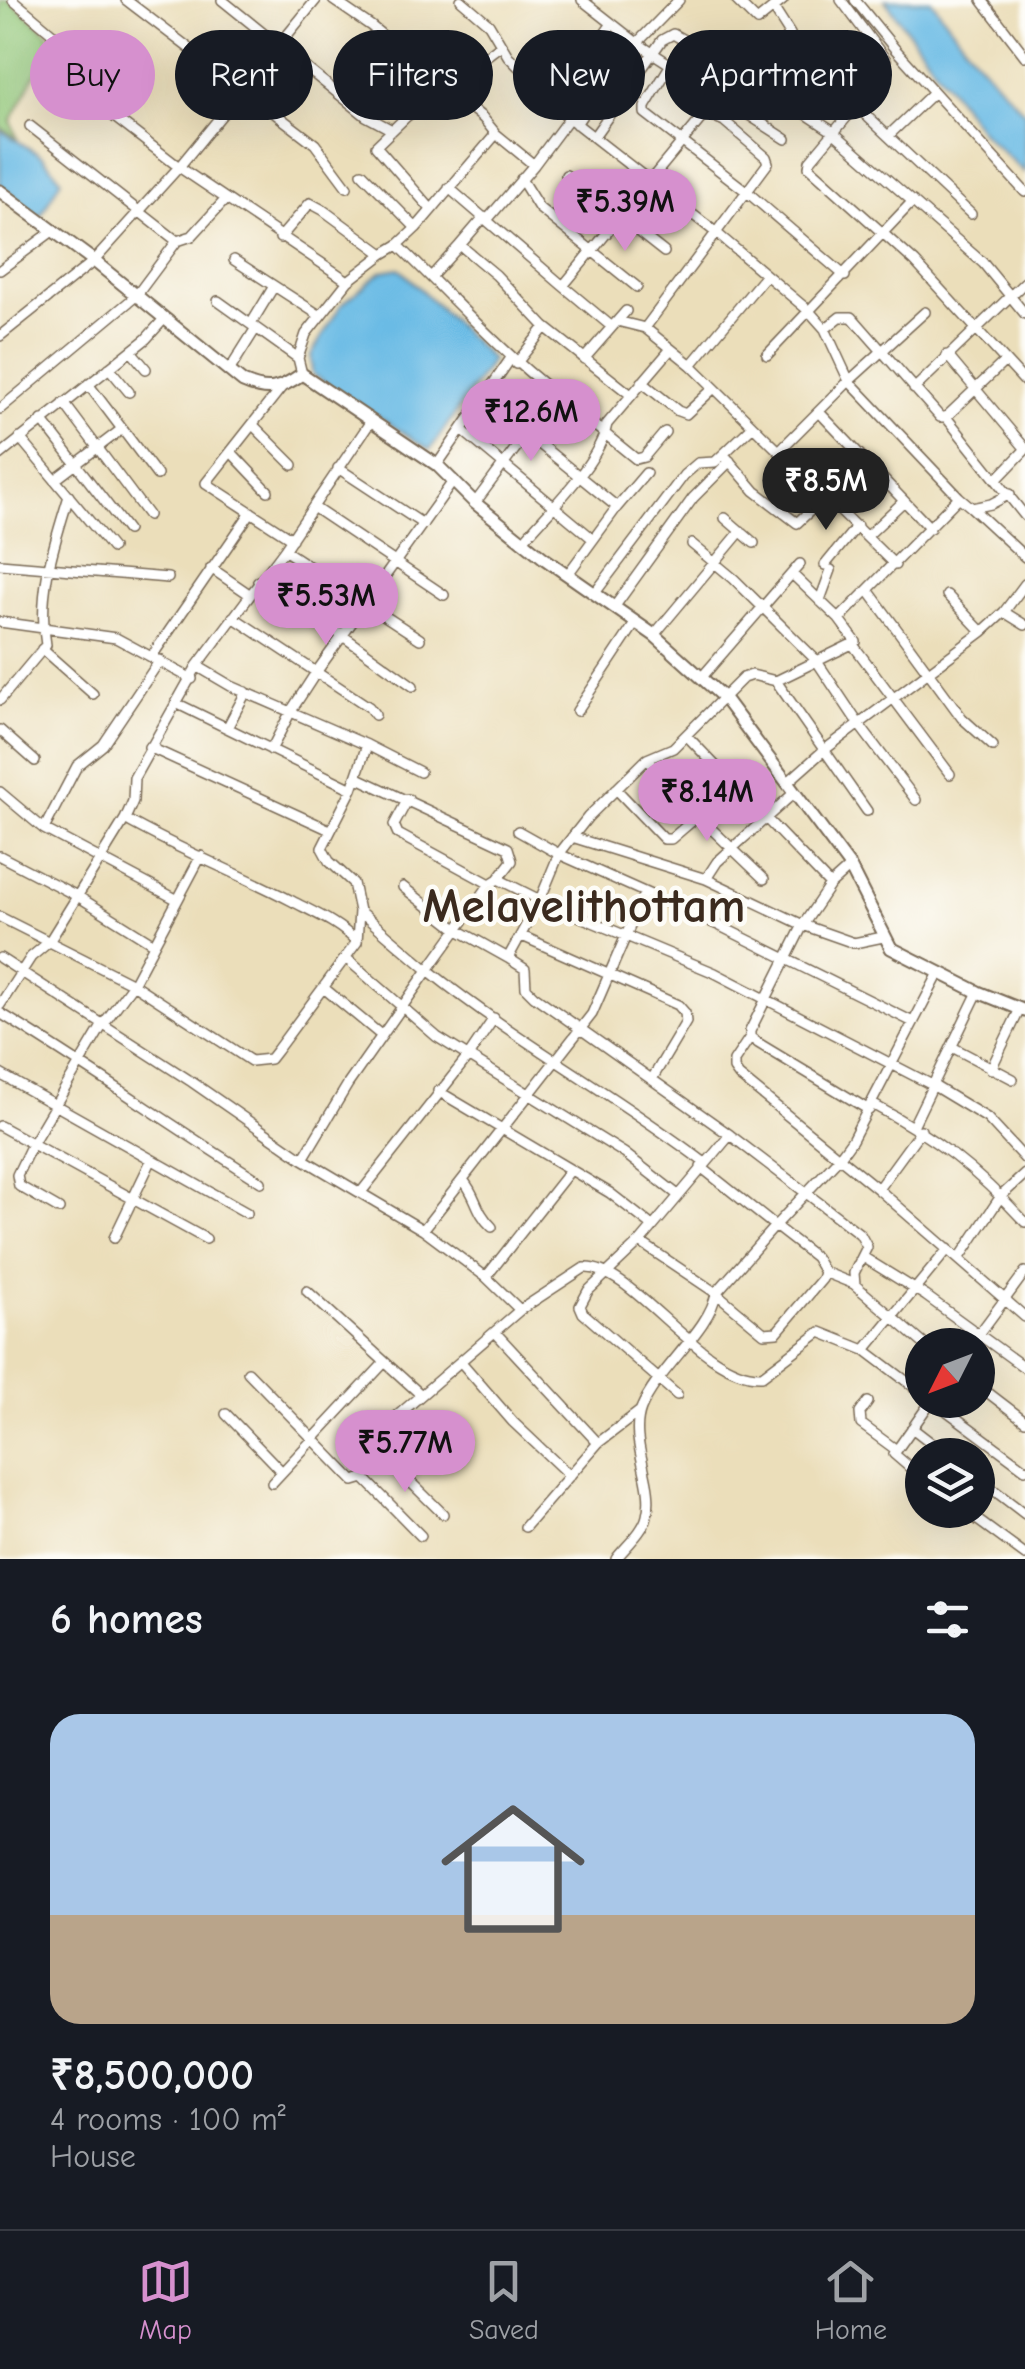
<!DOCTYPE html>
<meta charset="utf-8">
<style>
body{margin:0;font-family:"Comic Neue",sans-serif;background:#242831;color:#f1f3f6;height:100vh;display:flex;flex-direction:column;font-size:38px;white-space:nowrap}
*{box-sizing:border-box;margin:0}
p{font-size:32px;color:#9ea1a6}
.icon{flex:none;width:55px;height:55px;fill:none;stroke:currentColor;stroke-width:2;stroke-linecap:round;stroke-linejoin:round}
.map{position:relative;height:1559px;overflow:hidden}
.panel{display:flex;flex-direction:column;background:#171b24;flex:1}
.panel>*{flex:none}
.banner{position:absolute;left:30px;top:30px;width:965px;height:90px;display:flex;gap:20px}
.needle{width:65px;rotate:228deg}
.tools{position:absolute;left:905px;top:1328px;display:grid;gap:20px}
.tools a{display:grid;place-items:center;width:90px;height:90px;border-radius:50%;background:#171b24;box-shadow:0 10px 40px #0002;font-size:50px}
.price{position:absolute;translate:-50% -85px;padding:0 22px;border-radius:35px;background:#d690ce;color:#111;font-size:32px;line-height:65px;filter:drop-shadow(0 2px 5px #0008)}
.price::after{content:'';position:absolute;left:50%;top:60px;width:30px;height:22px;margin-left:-15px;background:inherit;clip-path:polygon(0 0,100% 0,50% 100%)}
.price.selected{background:#222;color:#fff}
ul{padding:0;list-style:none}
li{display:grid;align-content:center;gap:20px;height:530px;padding:0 50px}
li span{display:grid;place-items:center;height:310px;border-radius:30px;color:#555}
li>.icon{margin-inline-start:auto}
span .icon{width:180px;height:180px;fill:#fffc;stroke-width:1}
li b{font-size:42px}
h2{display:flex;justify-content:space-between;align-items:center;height:120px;padding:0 50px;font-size:42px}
.tag{padding:0 35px;border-radius:45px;background:#171b24;box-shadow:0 10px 40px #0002;font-size:35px;line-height:90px}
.tag.selected{background:#d690ce;color:#111}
.tabs{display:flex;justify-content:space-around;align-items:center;height:140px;border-top:2px solid #363941;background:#171b24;font-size:28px;color:#9ea1a6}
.tabs a{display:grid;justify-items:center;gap:5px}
.tabs .selected{color:#d690ce}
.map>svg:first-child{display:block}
.green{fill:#92c779;stroke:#66784c;stroke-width:2.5}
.water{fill:#6abbe5;stroke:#527282;stroke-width:2.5}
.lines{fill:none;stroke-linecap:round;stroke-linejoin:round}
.minor-casing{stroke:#796955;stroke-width:12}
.secondary-casing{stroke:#796955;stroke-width:15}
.minor{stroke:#fff;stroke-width:9}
.secondary{stroke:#fff;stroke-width:11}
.labels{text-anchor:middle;stroke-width:9;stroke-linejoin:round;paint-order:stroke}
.district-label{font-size:48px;font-weight:bold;fill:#3b2a1e;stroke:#fdfcf7}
</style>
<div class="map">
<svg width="1025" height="1559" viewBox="0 0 1025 1559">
<rect width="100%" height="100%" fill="#fdfcf7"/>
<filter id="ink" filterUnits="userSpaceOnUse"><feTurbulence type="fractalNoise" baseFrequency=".01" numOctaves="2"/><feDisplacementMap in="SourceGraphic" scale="20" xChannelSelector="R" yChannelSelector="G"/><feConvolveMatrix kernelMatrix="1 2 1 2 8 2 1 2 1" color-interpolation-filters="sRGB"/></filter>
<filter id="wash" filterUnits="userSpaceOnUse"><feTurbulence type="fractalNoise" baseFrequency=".0048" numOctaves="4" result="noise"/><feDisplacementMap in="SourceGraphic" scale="40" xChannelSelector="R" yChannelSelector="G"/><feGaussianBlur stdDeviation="2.25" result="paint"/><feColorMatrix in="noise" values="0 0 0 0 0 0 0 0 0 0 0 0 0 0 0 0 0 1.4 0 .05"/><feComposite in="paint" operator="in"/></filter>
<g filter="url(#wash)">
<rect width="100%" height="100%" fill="#ebdeba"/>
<path class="green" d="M 0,0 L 9,0 L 49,34 L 49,48 L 11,121 L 17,138 L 0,127 Z"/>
<path class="water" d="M 885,0 L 931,0 L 974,57 L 1025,113 L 1025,173 L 983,134 Z
M 0,130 L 43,157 L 61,179 L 40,217 L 0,185 Z
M 399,268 L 492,360 L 430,450 L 312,374 L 311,355 L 341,305 L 382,271 Z"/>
</g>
<g filter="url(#ink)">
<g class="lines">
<defs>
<path id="minor" d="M 13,0 L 52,33 L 52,69 L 179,167 L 316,0
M 126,0 L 315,144 L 347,187
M 222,0 L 366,116 L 392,130
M 461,0 L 489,24 L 508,56 L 569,118 L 714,231 L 809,311 L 825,329 L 840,317 L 852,317 L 940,417 L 946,417 L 1005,361
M 582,0 L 637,43 L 786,139
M 736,0 L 757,21 L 783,0
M 841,0 L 886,60 L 856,106 L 810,161 L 809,167 L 915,262 L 1025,382
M 855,0 L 895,49 L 1025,192
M 982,0 L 1025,56
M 637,43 L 679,0
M 783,45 L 856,106 L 971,214
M 671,64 L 645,107 L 645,113 L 746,191 L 845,276
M 752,78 L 790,34 L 774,9
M 554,104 L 611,25
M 576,124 L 615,67
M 30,126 L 177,241
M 496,134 L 534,165 L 569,118
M 595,135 L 662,40 L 673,34 L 752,78 L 832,131 L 983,263 L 1025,314
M 888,136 L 934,92
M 362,173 L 416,228
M 566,175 L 664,252
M 521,179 L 539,208 L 637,287
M 449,188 L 563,286 L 700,120 L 708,114 L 724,121 L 766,157 L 768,163 L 645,328
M 430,208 L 376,146 L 406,117 L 501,45
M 487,220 L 534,165
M 280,238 L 310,203 L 323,210 L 383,254 L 398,245 L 416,228 L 496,134 L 483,118 L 371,26 L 333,0
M 398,245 C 450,295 499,350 556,394 L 475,503
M 460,245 L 484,217
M 234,260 L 319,315
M 0,270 L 54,230
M 431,277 L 460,245 L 496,275 L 545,327 L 631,395
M 348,281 L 383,254
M 563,286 L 612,327
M 218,301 L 298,358
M 617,321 L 645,328 L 691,365 L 895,565
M 251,324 L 274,286
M 825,329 L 849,381 L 959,497 L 972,508 L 991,504 L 1010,494
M 0,336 L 94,261 L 179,167 L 348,281 L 306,334 L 298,358 L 302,374
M 131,351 L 146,369
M 767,355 L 913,201
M 947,355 L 1025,448
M 584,359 L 626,311
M 516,364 L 545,327
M 691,365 L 766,275
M 109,368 L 129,392
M 229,371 L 256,328
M 642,382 L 678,411 L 686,414 L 714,388
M 88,384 L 157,475
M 281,388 L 206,483 L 292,539
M 914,389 L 1025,282
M 556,394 L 636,459 L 644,457 L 665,432
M 483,398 L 617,507
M 64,403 L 148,515
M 0,409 L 136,296 L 177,241 L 192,236 L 226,199
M 820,413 L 930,528
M 946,417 L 1025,516
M 42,420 L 127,530
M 253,425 L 293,465
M 462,430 L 593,539
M 20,438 L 112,548
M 779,451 L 849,381 L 925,312
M 232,453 L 268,491
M 0,455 L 146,339 L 164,319
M 726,457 L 755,491 L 797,523 L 826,496
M 437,465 L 511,358
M 338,468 L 423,524
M 997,479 L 1025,450
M 55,480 L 122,429
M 313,507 L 444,595
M 972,508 L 1025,557
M 725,518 L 754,543
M 867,536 L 904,501
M 523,541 C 549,510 599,464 607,424 L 671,349
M 692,544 L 734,579 L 816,660 L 860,726 L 916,800
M 284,550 L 420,639
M 0,564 L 168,578
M 825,565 L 857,526
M 211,568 L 249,594
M 568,574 L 617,507 L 646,473
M 258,581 L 343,636 L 413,686
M 868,590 L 962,718 L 993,746
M 595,593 L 684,475 L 698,463 L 715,462 L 753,426
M 947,595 L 982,632
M 820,600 L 831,570
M 615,606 L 693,498 L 730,461
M 1004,612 L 1025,625
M 233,617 L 369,707 L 375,715
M 839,619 L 959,497
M 0,622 L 116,638 L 192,679
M 654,635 L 741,531
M 854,646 L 950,774
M 42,649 L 93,694
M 152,656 L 251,512
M 197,666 L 231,686 L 367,745 L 352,789
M 702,677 L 800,564
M 776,681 L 856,642 L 839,619 L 792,574
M 0,700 L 46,645 C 37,593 54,545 69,496
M 577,711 L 636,622
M 227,728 L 246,692
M 0,730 L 35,761
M 687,736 L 830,885 L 850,867
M 367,745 L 420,772
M 149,747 L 330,830
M 271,750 L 291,711 L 315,674 L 454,480
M 647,759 L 698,816 L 764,879
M 356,777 L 508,848 L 512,861 L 498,879
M 788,782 L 823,751 L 982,632 L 1004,612 L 1025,584
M 616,789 L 664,839 L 671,839 L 698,816
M 0,792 L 44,829 L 176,899
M 795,792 L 717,862 L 706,879 L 803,925 L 830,885
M 408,799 L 394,825 L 398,834 L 490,884 L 498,879 L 540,900 L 715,973 L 934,1086 L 987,1118 L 1025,1159
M 125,819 C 179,850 236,872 292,901 C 315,913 339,923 357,942
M 44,829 L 77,766 L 103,745 L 160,660
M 518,831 L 559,854 L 718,925 L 913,1022
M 572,837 L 706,879
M 0,856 L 79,897 L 154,944
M 403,887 L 458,930 L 508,958 L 540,900 L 559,854 L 588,817 L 647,759 L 673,748 L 743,678 L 752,675 L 776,681 L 867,811
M 359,911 L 428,970 L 490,884
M 0,917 L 133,984 L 251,1061 L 270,1059 L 277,1050 L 357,942 L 359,911 L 353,883 L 329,861 L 322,848 L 352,789 L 178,704
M 522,936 L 678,1005 L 685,1013 L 686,1022 L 652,1079
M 0,958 L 192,1082 L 303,1159 L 423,1230 L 592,1014 L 644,894
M 508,958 L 525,969 L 526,988 L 534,996 L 730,1135 L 860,1234 L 867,1247 L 854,1273 L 855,1285 L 925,1345
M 347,959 L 437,1037 L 624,1153 L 678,1195
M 325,989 L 382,1036
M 0,1005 L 31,957 L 49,942 L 125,819 L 133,801 L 134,778 L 197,666 L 284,550 L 371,421
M 0,1013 C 89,1067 173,1127 261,1182
M 750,1037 L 734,1061 L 734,1069 L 739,1076 L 878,1189 L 1025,1317
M 952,1047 L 1013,1079
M 991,1069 L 1020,1009
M 0,1074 L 247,1213
M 438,1091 L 610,1193 L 651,1225
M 872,1104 C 936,1138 976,1169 1025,1222
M 869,1110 L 758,1043 L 750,1037 L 750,1031 L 803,925 L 854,943 L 883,937
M 0,1126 L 206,1239
M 913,1126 L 978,992
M 303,1159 L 348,1084 L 428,970 C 516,1041 616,1095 705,1163
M 701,1167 L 775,1226 L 839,1158 L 852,1140 L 939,973
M 463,1180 C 477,1196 475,1211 492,1227
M 878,1189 L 921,1130
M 362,1191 L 467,1058 L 494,1018
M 59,1209 L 19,1186 L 17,1175 L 32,1144 L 102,1026 L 133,984 L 201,856
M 423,1230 L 486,1277 L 520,1310
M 114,1238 L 151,1161
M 863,1257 L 926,1296 L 1025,1368
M 959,1259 L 1001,1196 L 1025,1174
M 824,1272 L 854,1284
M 486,1277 L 569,1172
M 307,1291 L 420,1394
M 495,1332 L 598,1443
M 971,1345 L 1025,1272
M 461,1362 L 513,1422 L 570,1476
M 248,1372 L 354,1481 L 364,1478 L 378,1462 L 389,1461 L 443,1514
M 978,1385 L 1025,1421
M 922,1393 L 865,1350 L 948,1249
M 677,1395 L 583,1313 L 580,1306 L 588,1291 L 640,1242 L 730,1135
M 868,1402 L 860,1413 L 861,1424 L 895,1449
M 226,1414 L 282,1472
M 912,1428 L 947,1455
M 368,1441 L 520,1310 L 584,1268 C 632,1264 701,1379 762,1376 L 820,1332 L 865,1350
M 364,1478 L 421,1536
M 922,1478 L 894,1454 L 932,1400 L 1025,1469
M 978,1478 L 1025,1514
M 272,1483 L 384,1363
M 978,1506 L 991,1488
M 964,1510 L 1025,1555
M 525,1527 L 598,1443 L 640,1411
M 616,1559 C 625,1547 644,1531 647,1516 C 656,1482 628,1443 641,1409 C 657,1370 711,1328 716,1293 L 775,1226 L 815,1257 L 824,1272 L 822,1279 L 777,1332 L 764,1333 L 716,1293 L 640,1242"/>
<path id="secondary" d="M 0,191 L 94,261 L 243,382 C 268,393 279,390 302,374 L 437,465 L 475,503 L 545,559 L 654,635 L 724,698 L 850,867 L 891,948 L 978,992 L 1025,1011"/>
</defs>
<use href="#minor" class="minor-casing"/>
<use href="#secondary" class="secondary-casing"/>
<use href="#minor" class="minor"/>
<use href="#secondary" class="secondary"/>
</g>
</g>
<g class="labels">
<g class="district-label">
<text x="584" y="922">Melavelithottam</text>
</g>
</g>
</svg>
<div class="tools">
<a><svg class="needle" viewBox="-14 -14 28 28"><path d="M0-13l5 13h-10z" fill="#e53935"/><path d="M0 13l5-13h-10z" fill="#9ea1a6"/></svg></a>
<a><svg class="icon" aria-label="layers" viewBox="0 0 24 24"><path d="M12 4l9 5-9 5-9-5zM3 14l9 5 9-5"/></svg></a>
</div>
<b class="price" style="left:625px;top:254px">₹5.39M</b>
<b class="price" style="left:531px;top:464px">₹12.6M</b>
<b class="price selected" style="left:826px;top:533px">₹8.5M</b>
<b class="price" style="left:326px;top:648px">₹5.53M</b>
<b class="price" style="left:707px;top:844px">₹8.14M</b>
<b class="price" style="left:405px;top:1495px">₹5.77M</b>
<div class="banner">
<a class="tag selected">Buy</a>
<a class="tag">Rent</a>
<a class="tag">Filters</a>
<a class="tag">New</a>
<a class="tag">Apartment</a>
</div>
</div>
<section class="panel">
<h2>6 homes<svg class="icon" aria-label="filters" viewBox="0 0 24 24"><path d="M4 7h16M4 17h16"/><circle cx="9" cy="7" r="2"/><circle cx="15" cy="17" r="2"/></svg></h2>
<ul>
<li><span style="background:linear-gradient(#a9c7e8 65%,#b9a48a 0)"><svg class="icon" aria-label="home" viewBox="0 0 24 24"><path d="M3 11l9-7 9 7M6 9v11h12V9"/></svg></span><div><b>₹8,500,000</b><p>4 rooms · 100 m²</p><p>House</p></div></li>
</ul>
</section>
<nav class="tabs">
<a class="selected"><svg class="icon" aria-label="map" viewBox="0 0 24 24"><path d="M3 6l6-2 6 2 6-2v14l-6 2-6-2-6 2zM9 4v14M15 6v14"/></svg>Map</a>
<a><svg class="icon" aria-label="saved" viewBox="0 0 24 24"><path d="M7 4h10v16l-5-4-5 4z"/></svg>Saved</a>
<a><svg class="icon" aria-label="home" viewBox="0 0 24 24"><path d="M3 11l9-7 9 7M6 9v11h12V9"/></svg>Home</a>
</nav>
